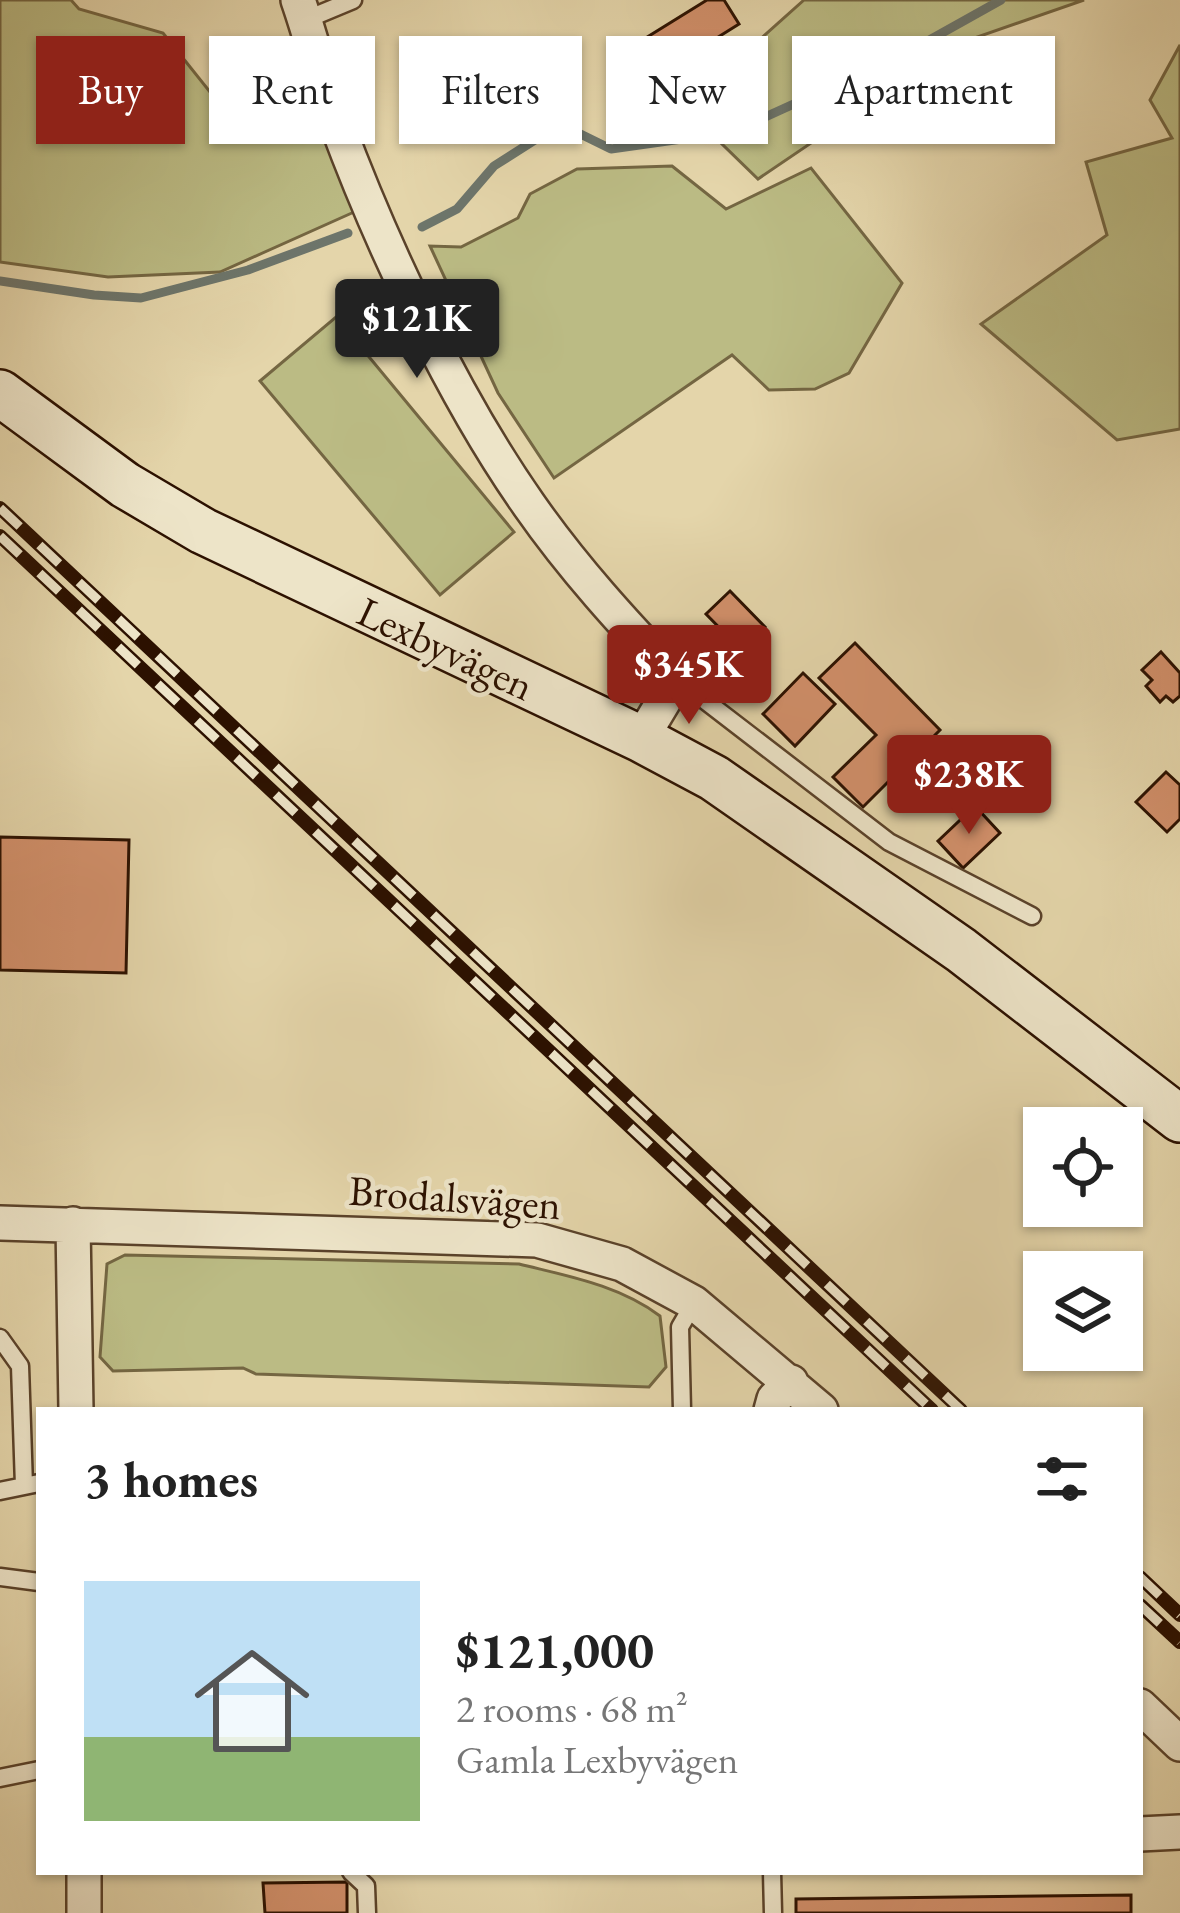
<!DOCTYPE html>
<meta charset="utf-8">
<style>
body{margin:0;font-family:"EB Garamond",serif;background:#f2f2f2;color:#222;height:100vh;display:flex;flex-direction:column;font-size:45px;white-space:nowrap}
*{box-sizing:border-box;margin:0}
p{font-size:39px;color:#767676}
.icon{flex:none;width:66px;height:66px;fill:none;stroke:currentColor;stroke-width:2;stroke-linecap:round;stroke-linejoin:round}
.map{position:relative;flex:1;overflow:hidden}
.side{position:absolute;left:36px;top:1407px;width:1107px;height:468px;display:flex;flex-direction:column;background:#fff;border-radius:0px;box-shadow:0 3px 9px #0004}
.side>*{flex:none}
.banner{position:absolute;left:36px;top:36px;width:1110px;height:108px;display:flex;gap:24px}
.buttons{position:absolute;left:1023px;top:1107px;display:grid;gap:24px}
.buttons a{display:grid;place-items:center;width:120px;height:120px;border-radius:0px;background:#fff;box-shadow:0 3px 9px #0004;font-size:60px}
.price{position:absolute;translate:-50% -102px;padding:0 27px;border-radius:12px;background:#8f2418;color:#fff;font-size:39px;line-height:78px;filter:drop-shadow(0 3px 6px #0008)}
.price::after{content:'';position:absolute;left:50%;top:72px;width:36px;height:27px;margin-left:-18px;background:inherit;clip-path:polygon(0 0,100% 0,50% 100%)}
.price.active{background:#222;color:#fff}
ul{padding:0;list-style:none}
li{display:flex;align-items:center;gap:36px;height:300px;padding:0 48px}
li+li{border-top:3px solid #e0e0e0}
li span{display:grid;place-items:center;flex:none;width:336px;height:240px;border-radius:0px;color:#555}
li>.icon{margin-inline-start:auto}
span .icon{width:144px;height:144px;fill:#fffc;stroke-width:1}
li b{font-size:51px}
h2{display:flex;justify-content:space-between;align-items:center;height:144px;padding:0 48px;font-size:51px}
.chip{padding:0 42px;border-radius:0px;background:#fff;box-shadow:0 3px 9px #0004;font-size:42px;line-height:108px}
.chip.active{background:#8f2418;color:#fff}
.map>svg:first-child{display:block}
.green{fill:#bbbb84;stroke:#746642;stroke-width:3}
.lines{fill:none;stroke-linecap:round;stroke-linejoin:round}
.stream{stroke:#6d756b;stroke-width:9}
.building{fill:#d2906b;stroke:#2c1100;stroke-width:3}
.lane-casing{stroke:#5a422a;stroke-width:21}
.street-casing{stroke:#5a422a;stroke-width:38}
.secondary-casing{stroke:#2c1100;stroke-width:50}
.lane{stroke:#ede4c8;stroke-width:16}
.street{stroke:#ede4c8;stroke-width:33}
.secondary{stroke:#ede4c8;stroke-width:45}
.rail-casing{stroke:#2c1100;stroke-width:14}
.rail{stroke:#ede4c8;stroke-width:9;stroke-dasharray:27;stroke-linecap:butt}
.labels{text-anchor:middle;stroke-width:9;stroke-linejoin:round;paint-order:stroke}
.street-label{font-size:42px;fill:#2c1100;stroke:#ede4c8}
</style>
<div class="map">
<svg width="1180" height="1913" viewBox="0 0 1180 1913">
<rect width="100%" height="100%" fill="#e4d5aa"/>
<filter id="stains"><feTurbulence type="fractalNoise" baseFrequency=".00167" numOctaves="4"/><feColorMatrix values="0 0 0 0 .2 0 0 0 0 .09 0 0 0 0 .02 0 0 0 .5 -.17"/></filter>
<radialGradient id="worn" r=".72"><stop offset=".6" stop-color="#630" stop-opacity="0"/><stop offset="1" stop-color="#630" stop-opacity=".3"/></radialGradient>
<path class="green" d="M 0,0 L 71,0 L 79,9 L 163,33 L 210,92 L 253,76 L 301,46 L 354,212 L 220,272 L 108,277 L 0,262 Z
M 804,0 L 1084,0 L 957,44 L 758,179 L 684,107 Z
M 1180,45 L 1180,429 L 1117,440 L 981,324 L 1107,235 L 1086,162 L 1172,138 L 1150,100 Z
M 672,166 L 726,209 L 811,168 L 902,283 L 849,373 L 815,389 L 769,390 L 732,355 L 554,478 L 498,393 L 430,246 L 461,247 L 518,218 L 530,194 L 577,169 Z
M 336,317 L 514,532 L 440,595 L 260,381 Z
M 125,1255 L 519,1264 C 567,1276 619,1285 660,1316 L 666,1367 L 649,1387 L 256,1374 L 243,1368 L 113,1371 L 100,1357 L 107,1264 Z"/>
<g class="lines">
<path class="stream" d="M 422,227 L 457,209 L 494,166 L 560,124 L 611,149 L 689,138 L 761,119 L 908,52 L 1001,0
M 0,281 L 94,295 L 141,298 L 248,270 L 348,233"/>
</g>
<path class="building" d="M 707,0 L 724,0 L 739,24 L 656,76 L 636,44 Z
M 730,591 L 765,627 L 741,650 L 706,614 Z
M 855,643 L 940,730 L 863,807 L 833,777 L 876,735 L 819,678 Z
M 1161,652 L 1180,673 L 1180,696 L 1173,702 L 1166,696 L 1160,702 L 1146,686 L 1152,680 L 1142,670 Z
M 803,673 L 835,704 L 795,746 L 763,714 Z
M 1166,772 L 1180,785 L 1180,819 L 1167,832 L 1136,802 Z
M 975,806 L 1000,833 L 963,868 L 938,841 Z
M 0,837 L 129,840 L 126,973 L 0,970 Z
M 347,1882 L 347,1913 L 265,1913 L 263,1883 Z
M 1131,1895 L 1131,1913 L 796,1913 L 796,1899 Z"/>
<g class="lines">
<defs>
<path id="lane" d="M 305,20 L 353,0
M 677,679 L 889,842 L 1032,916
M 0,1338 L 20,1366 L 24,1486
M 682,1410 L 680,1327 L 694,1303
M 0,1491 L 39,1483
M 0,1577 L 39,1582
M 0,1778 L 39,1770
M 351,1872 L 366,1886 L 367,1913
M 772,1872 L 773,1913"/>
<path id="street" d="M 298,0 C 312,40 322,82 336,122 C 382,246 453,397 529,505 C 573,568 624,624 677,679 L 641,739
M 0,1223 L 537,1240 L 622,1264 L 694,1303 L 821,1410
M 73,1224 L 76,1410
M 771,1410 L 774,1399 L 791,1382
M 1140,1706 L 1180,1744
M 1140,1834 L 1180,1832
M 84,1872 L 84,1913"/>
<path id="secondary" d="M 0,393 L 125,485 L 203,531 L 641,739 L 714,778 L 961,950 L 1180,1119"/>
</defs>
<use href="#lane" class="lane-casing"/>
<use href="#street" class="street-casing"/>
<use href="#secondary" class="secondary-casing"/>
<use href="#lane" class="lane"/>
<use href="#street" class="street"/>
<use href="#secondary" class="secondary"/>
<defs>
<path id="rail" d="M 0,508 L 961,1410
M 0,536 L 932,1410
M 1140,1577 L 1180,1615
M 1140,1605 L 1180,1642"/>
</defs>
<use href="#rail" class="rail-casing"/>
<use href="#rail" class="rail"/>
</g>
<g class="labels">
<g class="street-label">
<text transform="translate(446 648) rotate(25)" y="15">Lexbyvägen</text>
<text transform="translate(455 1197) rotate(4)" y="15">Brodalsvägen</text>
</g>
</g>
<rect width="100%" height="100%" filter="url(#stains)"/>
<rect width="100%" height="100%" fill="url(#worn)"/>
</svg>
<div class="buttons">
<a><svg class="icon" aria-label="locate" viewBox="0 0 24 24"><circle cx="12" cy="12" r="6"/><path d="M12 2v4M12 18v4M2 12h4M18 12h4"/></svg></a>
<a><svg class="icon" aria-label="layers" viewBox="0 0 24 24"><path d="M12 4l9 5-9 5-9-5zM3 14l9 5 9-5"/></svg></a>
</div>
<b class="price active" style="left:417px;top:381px">$121K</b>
<b class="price" style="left:689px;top:727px">$345K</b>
<b class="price" style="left:969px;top:837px">$238K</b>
<div class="banner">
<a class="chip active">Buy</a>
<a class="chip">Rent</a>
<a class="chip">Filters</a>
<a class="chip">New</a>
<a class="chip">Apartment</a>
</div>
<section class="side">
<h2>3 homes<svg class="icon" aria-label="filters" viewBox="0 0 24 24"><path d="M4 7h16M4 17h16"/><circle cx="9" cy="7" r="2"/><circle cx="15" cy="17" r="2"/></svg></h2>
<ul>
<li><span style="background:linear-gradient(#bfe0f5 65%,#8fb573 0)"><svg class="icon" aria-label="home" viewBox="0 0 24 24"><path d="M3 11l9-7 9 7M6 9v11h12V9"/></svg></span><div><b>$121,000</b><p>2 rooms · 68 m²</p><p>Gamla Lexbyvägen</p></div></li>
</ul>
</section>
</div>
